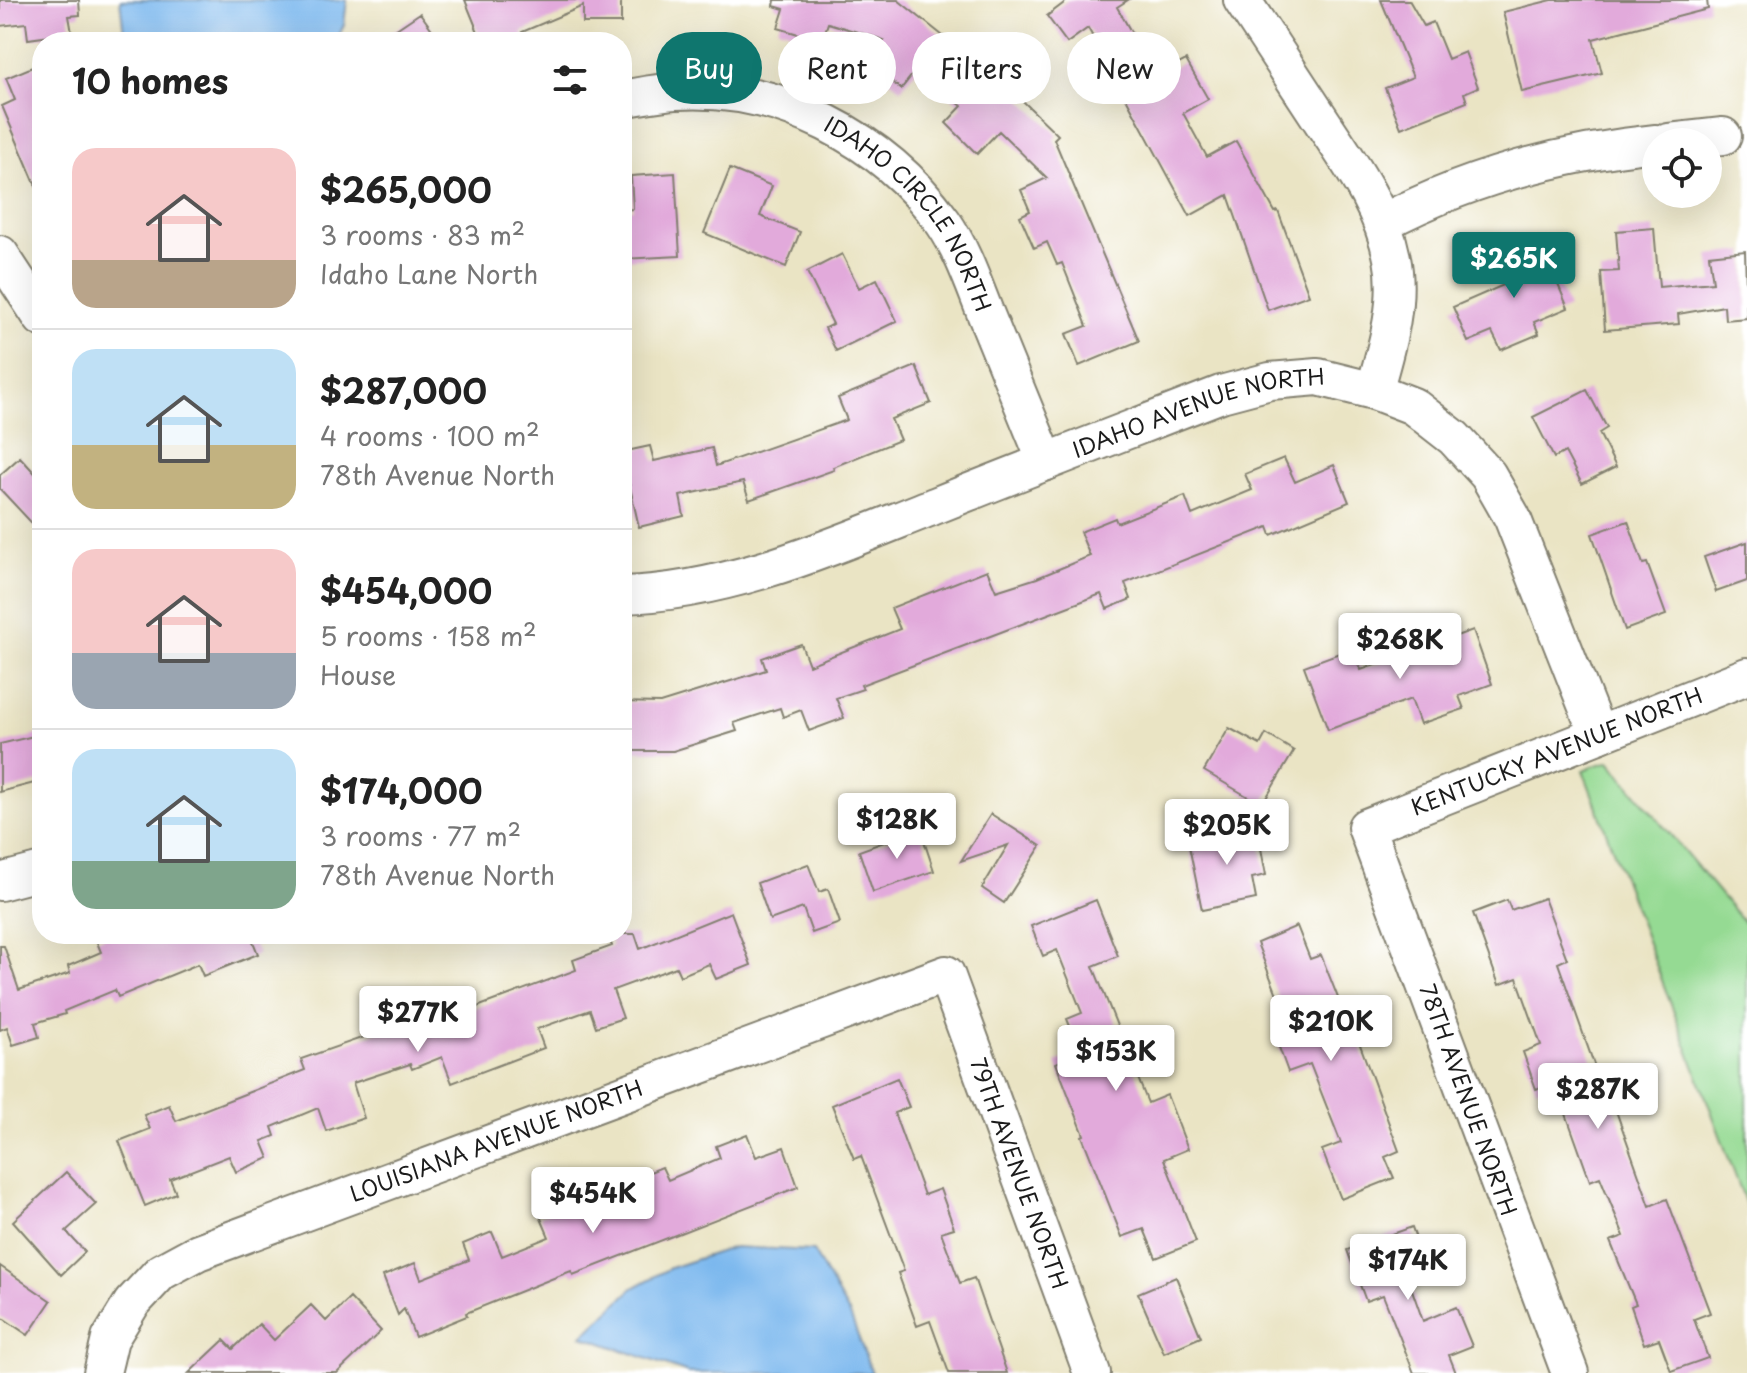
<!DOCTYPE html>
<meta charset="utf-8">
<style>
body{margin:0;font-family:"Playpen Sans",sans-serif;background:#f6f6f6;color:#222;height:100vh;display:flex;flex-direction:column;font-size:30px;white-space:nowrap}
*{box-sizing:border-box;margin:0}
p{font-size:26px;color:#767676}
.icon{flex:none;width:44px;height:44px;fill:none;stroke:currentColor;stroke-width:2;stroke-linecap:round;stroke-linejoin:round}
.map{position:relative;flex:1;overflow:hidden}
.drawer{position:absolute;left:32px;top:32px;width:600px;height:912px;display:flex;flex-direction:column;background:#fff;border-radius:32px;box-shadow:0 8px 32px #0002}
.drawer>*{flex:none}
.banner{position:absolute;left:656px;top:32px;width:760px;height:72px;display:flex;gap:16px}
.fabs{position:absolute;left:1642px;top:128px;display:grid;gap:16px}
.fabs a{display:grid;place-items:center;width:80px;height:80px;border-radius:50%;background:#fff;box-shadow:0 8px 32px #0002;font-size:40px}
.price{position:absolute;translate:-50% -68px;padding:0 18px;border-radius:8px;background:#fff;color:#222;font-size:26px;line-height:52px;filter:drop-shadow(0 2px 4px #0008)}
.price::after{content:'';position:absolute;left:50%;top:48px;width:24px;height:18px;margin-left:-12px;background:inherit;clip-path:polygon(0 0,100% 0,50% 100%)}
.price.on{background:#0f766e;color:#fff}
ul{padding:0;list-style:none}
li{display:flex;align-items:center;gap:24px;height:200px;padding:0 40px}
li+li{border-top:2px solid #e0e0e0}
li span{display:grid;place-items:center;flex:none;width:224px;height:160px;border-radius:24px;color:#555}
li>.icon{margin-inline-start:auto}
span .icon{width:96px;height:96px;fill:#fffc;stroke-width:1}
li b{font-size:34px}
h2{display:flex;justify-content:space-between;align-items:center;height:96px;padding:0 40px;font-size:34px}
.chip{padding:0 28px;border-radius:36px;background:#fff;box-shadow:0 8px 32px #0002;font-size:28px;line-height:72px}
.chip.on{background:#0f766e;color:#fff}
.map>svg:first-child{display:block}
.green{fill:#95da93;stroke:#587b58;stroke-width:2}
.water{fill:#7bb8ee;stroke:#4c6a85;stroke-width:2}
.building{fill:#e2aadb}
.lines{fill:none;stroke-linecap:round;stroke-linejoin:round}
.minor-casing{stroke:#838070;stroke-width:40}
.minor{stroke:#fff;stroke-width:36}
.labels{text-anchor:middle;stroke-width:6;stroke-linejoin:round;paint-order:stroke}
.street-label{font-size:22px;fill:#1c1c1c;stroke:#fff}
</style>
<div class="map">
<svg width="1747" height="1373" viewBox="0 0 1747 1373">
<rect width="100%" height="100%" fill="#fff"/>
<filter id="ink" filterUnits="userSpaceOnUse"><feTurbulence type="fractalNoise" baseFrequency=".0125" numOctaves="2"/><feDisplacementMap in="SourceGraphic" scale="16" xChannelSelector="R" yChannelSelector="G"/><feConvolveMatrix kernelMatrix="1 2 1 2 8 2 1 2 1" color-interpolation-filters="sRGB"/></filter>
<filter id="wash" filterUnits="userSpaceOnUse"><feTurbulence type="fractalNoise" baseFrequency=".006" numOctaves="4" result="noise"/><feDisplacementMap in="SourceGraphic" scale="32" xChannelSelector="R" yChannelSelector="G"/><feGaussianBlur stdDeviation="1.8" result="paint"/><feColorMatrix in="noise" values="0 0 0 0 0 0 0 0 0 0 0 0 0 0 0 0 0 1.4 0 .05"/><feComposite in="paint" operator="in"/></filter>
<g filter="url(#wash)">
<rect width="100%" height="100%" fill="#eae4c4"/>
<path class="green" d="M 1609,761 L 1747,926 L 1747,1207 L 1583,770 Z"/>
<path class="water" d="M 120,0 L 347,0 L 344,25 L 336,42 L 125,42 Z
M 734,1247 L 813,1251 L 850,1315 L 872,1373 L 688,1373 L 582,1336 L 633,1288 L 670,1268 Z"/>
<g id="blocks">
<path class="building" d="M 0,0 L 79,0 L 80,15 L 69,16 L 72,33 L 28,39 L 26,23 L 0,26 Z
M 465,0 L 621,0 L 621,23 L 583,23 L 583,6 L 522,32 L 526,42 L 482,42 Z
M 775,0 L 898,0 L 992,75 L 994,73 L 1058,135 L 1054,139 L 1139,341 L 1079,366 L 1066,334 L 1087,326 L 1062,263 L 1057,265 L 1047,242 L 1034,248 L 1020,216 L 1030,211 L 1021,190 L 1047,178 L 999,131 L 977,154 L 946,123 L 962,106 L 916,70 L 901,89 L 867,62 L 884,40 L 828,23 L 822,41 L 778,28 L 784,9 L 774,6 Z
M 1068,0 L 1128,0 L 1117,7 L 1156,76 L 1186,60 L 1208,99 L 1183,113 L 1207,157 L 1236,141 L 1275,212 L 1278,211 L 1309,295 L 1268,310 L 1228,195 L 1190,216 L 1088,28 L 1067,43 L 1047,16 Z
M 1381,0 L 1409,0 L 1424,26 L 1433,22 L 1448,59 L 1465,52 L 1478,87 L 1464,93 L 1467,102 L 1401,128 L 1385,88 L 1413,77 Z
M 1552,0 L 1707,0 L 1708,9 L 1593,39 L 1602,73 L 1522,92 L 1503,12 Z
M 420,13 L 441,42 L 377,42 Z
M 42,63 L 42,200 L 2,106 L 15,100 L 6,78 Z
M 730,169 L 772,186 L 760,216 L 800,232 L 786,267 L 704,233 Z
M 675,173 L 680,256 L 622,259 L 622,210 L 633,209 L 631,176 Z
M 1654,228 L 1659,287 L 1713,282 L 1709,255 L 1745,251 L 1747,318 L 1725,320 L 1724,306 L 1678,314 L 1679,324 L 1605,330 L 1601,272 L 1619,271 L 1616,231 Z
M 1540,242 L 1568,308 L 1534,322 L 1539,334 L 1501,350 L 1492,332 L 1468,342 L 1453,307 L 1506,284 L 1496,260 Z
M 842,254 L 859,288 L 877,279 L 897,321 L 836,351 L 825,328 L 833,324 L 807,272 Z
M 916,366 L 931,403 L 891,419 L 900,440 L 833,467 L 834,470 L 749,500 L 743,482 L 680,496 L 684,516 L 639,527 L 622,452 L 650,446 L 654,461 L 712,448 L 716,466 L 847,420 L 838,398 Z
M 1587,390 L 1607,428 L 1599,433 L 1616,467 L 1582,484 L 1565,452 L 1554,458 L 1533,417 Z
M 20,457 L 42,481 L 42,534 L 0,489 L 0,475 Z
M 1284,458 L 1295,482 L 1334,465 L 1349,502 L 1271,535 L 1268,527 L 1125,583 L 1131,599 L 1107,609 L 1101,594 L 861,685 L 863,689 L 836,698 L 844,718 L 809,731 L 801,710 L 783,717 L 780,708 L 734,723 L 737,731 L 673,751 L 622,751 L 622,702 L 660,703 L 766,670 L 762,658 L 801,644 L 809,665 L 900,629 L 891,608 L 987,570 L 996,591 L 1037,578 L 1090,556 L 1080,532 L 1115,518 L 1117,523 L 1185,496 L 1192,515 L 1252,490 L 1245,474 Z
M 1628,521 L 1643,564 L 1647,563 L 1666,615 L 1625,630 L 1592,534 Z
M 1747,542 L 1747,581 L 1716,592 L 1704,557 Z
M 1473,630 L 1492,684 L 1459,696 L 1464,709 L 1420,724 L 1411,699 L 1328,730 L 1304,666 L 1353,648 L 1361,670 Z
M 1229,728 L 1260,745 L 1266,734 L 1294,751 L 1262,805 L 1204,771 Z
M 42,734 L 42,781 L 0,792 L 0,744 Z
M 991,814 L 1041,846 L 1004,903 L 982,888 L 1008,845 L 961,861 Z
M 1257,827 L 1266,875 L 1252,878 L 1256,899 L 1202,910 L 1188,841 Z
M 920,829 L 934,871 L 873,892 L 859,851 Z
M 808,864 L 819,892 L 828,889 L 840,923 L 812,933 L 803,908 L 770,920 L 757,883 Z
M 1544,898 L 1567,959 L 1558,963 L 1601,1084 L 1606,1083 L 1650,1206 L 1667,1199 L 1710,1313 L 1694,1319 L 1708,1358 L 1671,1371 L 1659,1339 L 1644,1344 L 1631,1306 L 1636,1304 L 1610,1241 L 1624,1236 L 1600,1177 L 1590,1181 L 1555,1083 L 1536,1089 L 1523,1052 L 1541,1045 L 1517,978 L 1499,985 L 1473,913 L 1507,900 L 1511,910 Z
M 1096,900 L 1118,956 L 1093,966 L 1148,1103 L 1167,1095 L 1188,1149 L 1164,1159 L 1196,1242 L 1156,1258 L 1144,1229 L 1122,1237 L 1082,1136 L 1084,1135 L 1056,1063 L 1081,1053 L 1067,1019 L 1082,1013 L 1057,950 L 1043,956 L 1031,926 Z
M 731,912 L 751,965 L 716,979 L 709,964 L 680,976 L 676,967 L 613,990 L 623,1018 L 596,1027 L 590,1010 L 537,1029 L 544,1048 L 452,1083 L 442,1057 L 412,1069 L 410,1064 L 353,1083 L 364,1118 L 326,1131 L 318,1108 L 272,1127 L 275,1136 L 262,1141 L 269,1158 L 236,1172 L 229,1156 L 170,1179 L 176,1193 L 145,1206 L 119,1141 L 150,1129 L 144,1115 L 169,1105 L 176,1121 L 305,1070 L 301,1059 L 396,1026 L 395,1023 L 448,1004 L 453,1016 L 576,970 L 573,960 L 612,946 L 608,934 L 635,934 L 640,949 Z
M 1297,926 L 1310,959 L 1321,955 L 1344,1013 L 1348,1012 L 1399,1151 L 1385,1157 L 1394,1178 L 1341,1199 L 1322,1150 L 1341,1143 L 1310,1064 L 1288,1072 L 1276,1039 L 1292,1033 L 1257,943 Z
M 111,934 L 250,934 L 258,954 L 203,976 L 198,964 L 118,997 L 115,990 L 64,1011 L 65,1014 L 35,1023 L 39,1037 L 13,1045 L 7,1027 L 0,1030 L 0,946 L 4,946 L 19,990 L 70,973 L 68,966 L 101,952 L 96,940 Z
M 897,1078 L 909,1107 L 894,1113 L 924,1195 L 940,1189 L 954,1228 L 941,1232 L 960,1283 L 974,1278 L 1007,1373 L 949,1373 L 930,1321 L 917,1326 L 898,1273 L 904,1271 L 861,1156 L 854,1159 L 832,1105 Z
M 747,1134 L 756,1157 L 784,1147 L 798,1187 L 573,1275 L 571,1271 L 466,1313 L 467,1316 L 415,1337 L 404,1309 L 398,1315 L 383,1276 L 415,1263 L 421,1279 L 469,1260 L 463,1244 L 492,1232 L 502,1256 L 549,1237 L 540,1216 L 584,1199 L 590,1216 L 634,1198 L 628,1181 L 662,1167 L 668,1180 L 720,1158 L 716,1146 Z
M 66,1172 L 96,1204 L 66,1231 L 85,1252 L 61,1275 L 13,1221 Z
M 1412,1227 L 1423,1259 L 1404,1267 L 1423,1321 L 1456,1307 L 1472,1346 L 1449,1355 L 1456,1373 L 1414,1373 L 1383,1295 L 1366,1301 L 1347,1250 Z
M 0,1266 L 51,1301 L 28,1335 L 0,1316 Z
M 1176,1277 L 1201,1337 L 1164,1353 L 1138,1293 Z
M 350,1298 L 381,1331 L 337,1373 L 189,1373 L 224,1340 L 233,1349 L 259,1324 L 274,1340 L 311,1305 L 326,1321 Z"/>
</g>
</g>
<g filter="url(#ink)">
<use href="#blocks" fill-opacity="0" stroke="#838070" stroke-width="2"/>
<g class="lines">
<defs>
<g id="minor">
<path d="M 1242,0 C 1269,41 1296,82 1323,123 C 1351,165 1382,207 1392,258 C 1401,302 1386,349 1374,391"/>
<path id="s1" d="M 622,99 C 640,96 658,92 676,91 C 779,84 884,139 943,222 C 962,249 974,285 986,315 C 1006,364 1026,413 1046,462"/>
<path d="M 1669,142 L 1723,136"/>
<path d="M 1382,223 C 1469,177 1559,153 1656,143"/>
<path d="M 0,254 L 42,318"/>
<path id="s2" d="M 622,595 C 733,592 835,545 937,505 C 1031,467 1126,431 1221,394 L 1270,381 L 1318,377 L 1374,391 L 1413,406 L 1454,438 L 1488,475 L 1512,517 L 1598,735"/>
<path d="M 0,882 L 42,871"/>
<path id="s3" d="M 102,1373 L 110,1339 L 132,1303 L 161,1272 L 198,1252 L 946,974 L 1092,1373"/>
<path id="s4" d="M 1570,1373 L 1366,827 L 1747,676"/>
</g>
</defs>
<use href="#minor" class="minor-casing"/>
<use href="#minor" class="minor"/>
</g>
</g>
<g class="labels">
<g class="street-label">
<text dy="8" stroke="none"><textPath href="#s1" startOffset="336">IDAHO CIRCLE NORTH</textPath></text>
<text dy="8" stroke="none"><textPath href="#s2" startOffset="608">IDAHO AVENUE NORTH</textPath></text>
<text dy="8" stroke="none"><textPath href="#s4" startOffset="788">KENTUCKY AVENUE NORTH</textPath></text>
<text transform="translate(1468 1100) rotate(70)" y="8">78TH AVENUE NORTH</text>
<text dy="8" stroke="none"><textPath href="#s3" startOffset="480">LOUISIANA AVENUE NORTH</textPath></text>
<text dy="8" stroke="none"><textPath href="#s3" startOffset="1172">79TH AVENUE NORTH</textPath></text>
</g>
</g>
</svg>
<div class="fabs">
<a><svg class="icon" aria-label="locate" viewBox="0 0 24 24"><circle cx="12" cy="12" r="6"/><path d="M12 2v4M12 18v4M2 12h4M18 12h4"/></svg></a>
</div>
<b class="price on" style="left:1514px;top:300px">$265K</b>
<b class="price" style="left:1400px;top:681px">$268K</b>
<b class="price" style="left:897px;top:861px">$128K</b>
<b class="price" style="left:1227px;top:867px">$205K</b>
<b class="price" style="left:418px;top:1054px">$277K</b>
<b class="price" style="left:1331px;top:1063px">$210K</b>
<b class="price" style="left:1116px;top:1093px">$153K</b>
<b class="price" style="left:1598px;top:1131px">$287K</b>
<b class="price" style="left:593px;top:1235px">$454K</b>
<b class="price" style="left:1408px;top:1302px">$174K</b>
<div class="banner">
<a class="chip on">Buy</a>
<a class="chip">Rent</a>
<a class="chip">Filters</a>
<a class="chip">New</a>
</div>
<section class="drawer">
<h2>10 homes<svg class="icon" aria-label="filters" viewBox="0 0 24 24"><path d="M4 7h16M4 17h16"/><circle cx="9" cy="7" r="2"/><circle cx="15" cy="17" r="2"/></svg></h2>
<ul>
<li><span style="background:linear-gradient(#f6c9c9 70%,#b9a48a 0)"><svg class="icon" aria-label="home" viewBox="0 0 24 24"><path d="M3 11l9-7 9 7M6 9v11h12V9"/></svg></span><div><b>$265,000</b><p>3 rooms · 83 m²</p><p>Idaho Lane North</p></div></li>
<li><span style="background:linear-gradient(#bfe0f5 60%,#c2b280 0)"><svg class="icon" aria-label="home" viewBox="0 0 24 24"><path d="M3 11l9-7 9 7M6 9v11h12V9"/></svg></span><div><b>$287,000</b><p>4 rooms · 100 m²</p><p>78th Avenue North</p></div></li>
<li><span style="background:linear-gradient(#f6c9c9 65%,#9aa5b1 0)"><svg class="icon" aria-label="home" viewBox="0 0 24 24"><path d="M3 11l9-7 9 7M6 9v11h12V9"/></svg></span><div><b>$454,000</b><p>5 rooms · 158 m²</p><p>House</p></div></li>
<li><span style="background:linear-gradient(#bfe0f5 70%,#7fa58c 0)"><svg class="icon" aria-label="home" viewBox="0 0 24 24"><path d="M3 11l9-7 9 7M6 9v11h12V9"/></svg></span><div><b>$174,000</b><p>3 rooms · 77 m²</p><p>78th Avenue North</p></div></li>
</ul>
</section>
</div>
